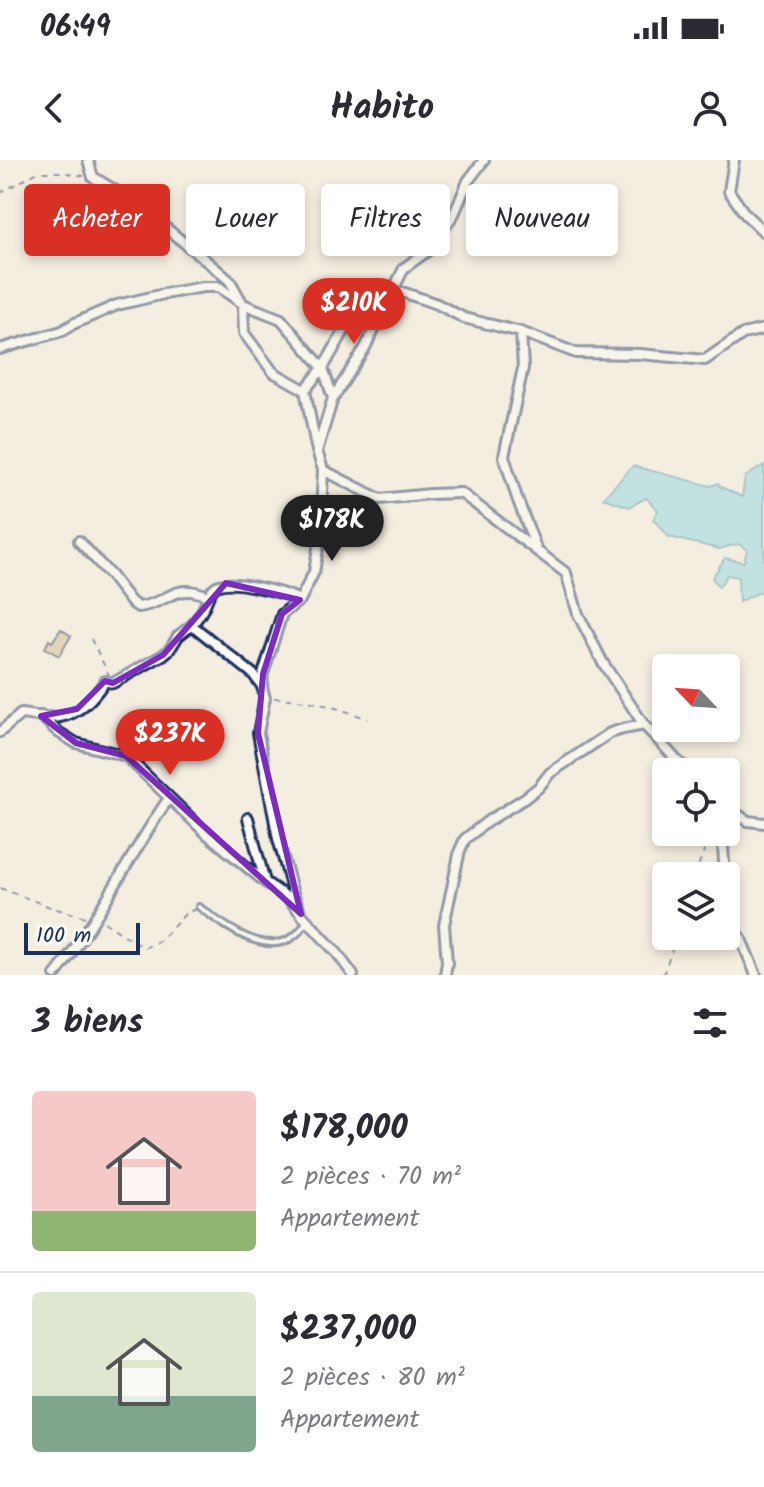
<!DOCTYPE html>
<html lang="fr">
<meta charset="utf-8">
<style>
body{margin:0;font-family:Kalam,sans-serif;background:#f2f2f3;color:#2b2b33;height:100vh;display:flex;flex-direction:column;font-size:30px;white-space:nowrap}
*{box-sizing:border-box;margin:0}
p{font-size:26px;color:#7c7c81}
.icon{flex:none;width:44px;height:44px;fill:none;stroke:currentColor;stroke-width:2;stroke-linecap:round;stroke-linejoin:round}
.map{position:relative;height:815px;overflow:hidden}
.panel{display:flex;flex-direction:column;background:#fff;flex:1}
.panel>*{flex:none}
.banner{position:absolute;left:24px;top:24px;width:716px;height:72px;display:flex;gap:16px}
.needle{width:52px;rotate:295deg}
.tools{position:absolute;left:652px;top:494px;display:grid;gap:16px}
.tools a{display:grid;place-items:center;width:88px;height:88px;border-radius:8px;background:#fff;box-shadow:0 4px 12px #0003;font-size:40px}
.scale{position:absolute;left:24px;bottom:20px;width:116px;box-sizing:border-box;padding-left:8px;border:4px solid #1b2f5e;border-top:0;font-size:22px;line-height:28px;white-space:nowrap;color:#1b2f5e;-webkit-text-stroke:6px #fdfcf7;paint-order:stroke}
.price{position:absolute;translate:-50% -68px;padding:0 18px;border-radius:28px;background:#d93025;color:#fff;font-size:26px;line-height:52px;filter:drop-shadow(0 2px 4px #0008)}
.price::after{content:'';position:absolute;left:50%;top:48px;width:24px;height:18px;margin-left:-12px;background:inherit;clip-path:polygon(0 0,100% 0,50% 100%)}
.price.active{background:#222;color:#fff}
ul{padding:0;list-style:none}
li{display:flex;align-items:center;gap:24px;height:200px;padding:0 32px}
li+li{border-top:2px solid #e1e1e2}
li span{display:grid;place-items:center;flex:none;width:224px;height:160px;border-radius:8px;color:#555}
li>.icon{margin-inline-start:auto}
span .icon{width:96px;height:96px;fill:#fffc;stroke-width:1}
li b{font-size:34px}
h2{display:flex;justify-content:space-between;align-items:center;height:96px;padding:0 32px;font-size:34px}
.tag{padding:0 28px;border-radius:8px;background:#fff;box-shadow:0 4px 12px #0003;font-size:28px;line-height:72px}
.tag.active{background:#d93025;color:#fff}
.status{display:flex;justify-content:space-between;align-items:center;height:56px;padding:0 40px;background:#fff;direction:ltr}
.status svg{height:22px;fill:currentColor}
header{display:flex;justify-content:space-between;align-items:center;height:104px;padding:0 32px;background:#fff;font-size:36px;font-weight:600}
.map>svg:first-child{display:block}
.water{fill:#83d3df;stroke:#5991ab;stroke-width:2}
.building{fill:#ceb786;stroke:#1b2f5e;stroke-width:2}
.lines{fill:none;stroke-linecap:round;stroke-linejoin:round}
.service-casing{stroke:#1b2f5e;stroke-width:10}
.minor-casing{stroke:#1b2f5e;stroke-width:14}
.path{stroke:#1b2f5e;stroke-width:2;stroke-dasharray:6 6;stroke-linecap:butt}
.service{stroke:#fdfcf7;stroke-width:4}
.minor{stroke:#fdfcf7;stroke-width:8}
.marked{fill:none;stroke:#7b2cbf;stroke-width:6;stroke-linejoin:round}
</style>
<div class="status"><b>06:49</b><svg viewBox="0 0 49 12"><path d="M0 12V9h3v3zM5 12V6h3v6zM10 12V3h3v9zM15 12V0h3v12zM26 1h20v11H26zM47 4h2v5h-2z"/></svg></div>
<header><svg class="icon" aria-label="back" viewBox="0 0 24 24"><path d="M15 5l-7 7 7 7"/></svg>Habito<svg class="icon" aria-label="person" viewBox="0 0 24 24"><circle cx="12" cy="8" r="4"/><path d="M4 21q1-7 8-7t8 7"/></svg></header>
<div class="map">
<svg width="764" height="815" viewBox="0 0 764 815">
<rect width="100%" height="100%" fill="#f4eee0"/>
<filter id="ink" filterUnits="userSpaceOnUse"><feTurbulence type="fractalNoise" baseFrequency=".0125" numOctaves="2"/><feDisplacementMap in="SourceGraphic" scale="16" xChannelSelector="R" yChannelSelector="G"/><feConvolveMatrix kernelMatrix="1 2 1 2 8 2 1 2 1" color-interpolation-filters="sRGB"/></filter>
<g filter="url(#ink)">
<path class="water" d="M 764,305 L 764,430 L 739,442 L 738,417 L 727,415 L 719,427 L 712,418 L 725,398 L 744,402 L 747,389 L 738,384 L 719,389 L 669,377 L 653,359 L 658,350 L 646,338 L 629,347 L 603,338 L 633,306 L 711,326 L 718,323 L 719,326 L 742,337 L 745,317 Z"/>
<path class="building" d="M 61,469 L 71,476 L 59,496 L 45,488 L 49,480 L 52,482 Z"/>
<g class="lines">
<defs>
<path id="service" d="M 199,747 C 228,768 279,808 306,762"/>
<path id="minor" d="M 88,0 L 93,17 L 134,42 L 209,103 L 230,121 L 243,144 L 281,159 L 323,208 L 333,238
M 734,0 L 729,31 L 745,54 L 764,72
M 521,172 L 523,208 L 504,296 L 517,338 L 536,388
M 0,189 L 62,171 L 73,164 L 117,145 L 164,134 L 203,127 L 219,127 L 243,144 L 244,173 L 273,212 L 305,230 L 316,287
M 305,230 L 323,208 L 348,164 L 393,129 L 437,144 L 464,158 L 521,172 L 576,193 L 640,194 L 705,200 L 743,174 L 764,169
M 323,310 L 380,339 L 430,334 L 461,333 L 566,413 L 578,454 L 603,503 L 644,565 L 688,612
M 79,381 L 111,416 L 131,442 L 138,447 C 169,444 173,421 208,436
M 262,526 L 253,514 L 192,465 C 196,460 200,455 203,449 C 207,442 208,433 215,427 C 229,417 285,433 300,440
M 41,556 L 58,572 L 76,583 L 126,596 L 207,674 L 265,722
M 0,572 L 21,554 C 32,555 48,559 60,557 C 80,554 94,537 105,521 L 113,523 L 163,495 L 170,489 L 178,476 L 192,465
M 726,647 L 748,661 L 764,663
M 248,658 L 265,722 L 287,737 L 298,750
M 722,672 L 725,716
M 726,730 L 729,763 L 741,779 L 756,815
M 55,815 C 99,760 129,696 169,638
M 353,815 L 337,793 L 301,754 L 292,730 L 278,679 L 258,573 L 265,538 L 262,527 L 263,514 L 282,454 L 300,440 L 314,412 L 320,377 L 323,310 L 317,291 L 333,238 L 365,188 L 404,108 L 429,90 L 454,54 L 468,21 L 484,0
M 445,815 L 447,802 L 444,765 L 460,690 L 465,679 L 488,661 L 525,638 L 539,627 L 550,613 L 610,573 L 623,569 L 644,565"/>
</defs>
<use href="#service" class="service-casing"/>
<use href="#minor" class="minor-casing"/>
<path class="path" d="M 0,33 L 38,12 L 62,12 L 84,16
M 91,479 L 109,515
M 274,538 C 309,539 336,547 368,559
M 694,716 L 712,672
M 0,728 L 53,748 L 86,757
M 104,762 L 144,788 L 161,780 L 185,754 L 195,749
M 663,815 L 677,776"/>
<use href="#service" class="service"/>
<use href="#minor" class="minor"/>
</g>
</g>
<path d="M0 0H764V815H0ZM 226,423 L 300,440 L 282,454 L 263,514 L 258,573 L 301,754 L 126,596 L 76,583 L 41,556 L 77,549 L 105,521 L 113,523 L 163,495 Z" fill="#f4eee0" fill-opacity=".55" fill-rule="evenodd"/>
<path class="marked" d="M 226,423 L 300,440 L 282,454 L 263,514 L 258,573 L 301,754 L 126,596 L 76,583 L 41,556 L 77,549 L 105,521 L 113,523 L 163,495 Z"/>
</svg>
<div class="tools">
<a><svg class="needle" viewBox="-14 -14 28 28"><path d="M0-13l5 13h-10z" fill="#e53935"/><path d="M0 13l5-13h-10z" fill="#7c7c81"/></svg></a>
<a><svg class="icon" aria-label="locate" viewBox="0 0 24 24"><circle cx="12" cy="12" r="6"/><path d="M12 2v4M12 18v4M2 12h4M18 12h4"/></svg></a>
<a><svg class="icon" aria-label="layers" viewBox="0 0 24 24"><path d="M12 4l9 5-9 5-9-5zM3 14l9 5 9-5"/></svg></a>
</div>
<div class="scale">100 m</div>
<b class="price" style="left:354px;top:186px">$210K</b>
<b class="price active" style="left:332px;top:403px">$178K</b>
<b class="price" style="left:170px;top:617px">$237K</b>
<div class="banner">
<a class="tag active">Acheter</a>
<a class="tag">Louer</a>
<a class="tag">Filtres</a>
<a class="tag">Nouveau</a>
</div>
</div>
<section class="panel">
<h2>3 biens<svg class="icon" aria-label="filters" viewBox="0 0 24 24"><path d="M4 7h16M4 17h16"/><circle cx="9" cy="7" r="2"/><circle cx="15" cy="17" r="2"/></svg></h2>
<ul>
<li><span style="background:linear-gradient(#f6c9c9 75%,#8fb573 0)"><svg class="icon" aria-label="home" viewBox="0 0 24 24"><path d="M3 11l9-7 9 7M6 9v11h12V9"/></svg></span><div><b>$178,000</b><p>2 pièces · 70 m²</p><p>Appartement</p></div></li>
<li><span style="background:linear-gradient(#dfe7d0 65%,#7fa58c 0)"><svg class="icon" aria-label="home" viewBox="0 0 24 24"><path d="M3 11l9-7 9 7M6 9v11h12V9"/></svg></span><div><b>$237,000</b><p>2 pièces · 80 m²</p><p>Appartement</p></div></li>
</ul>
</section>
